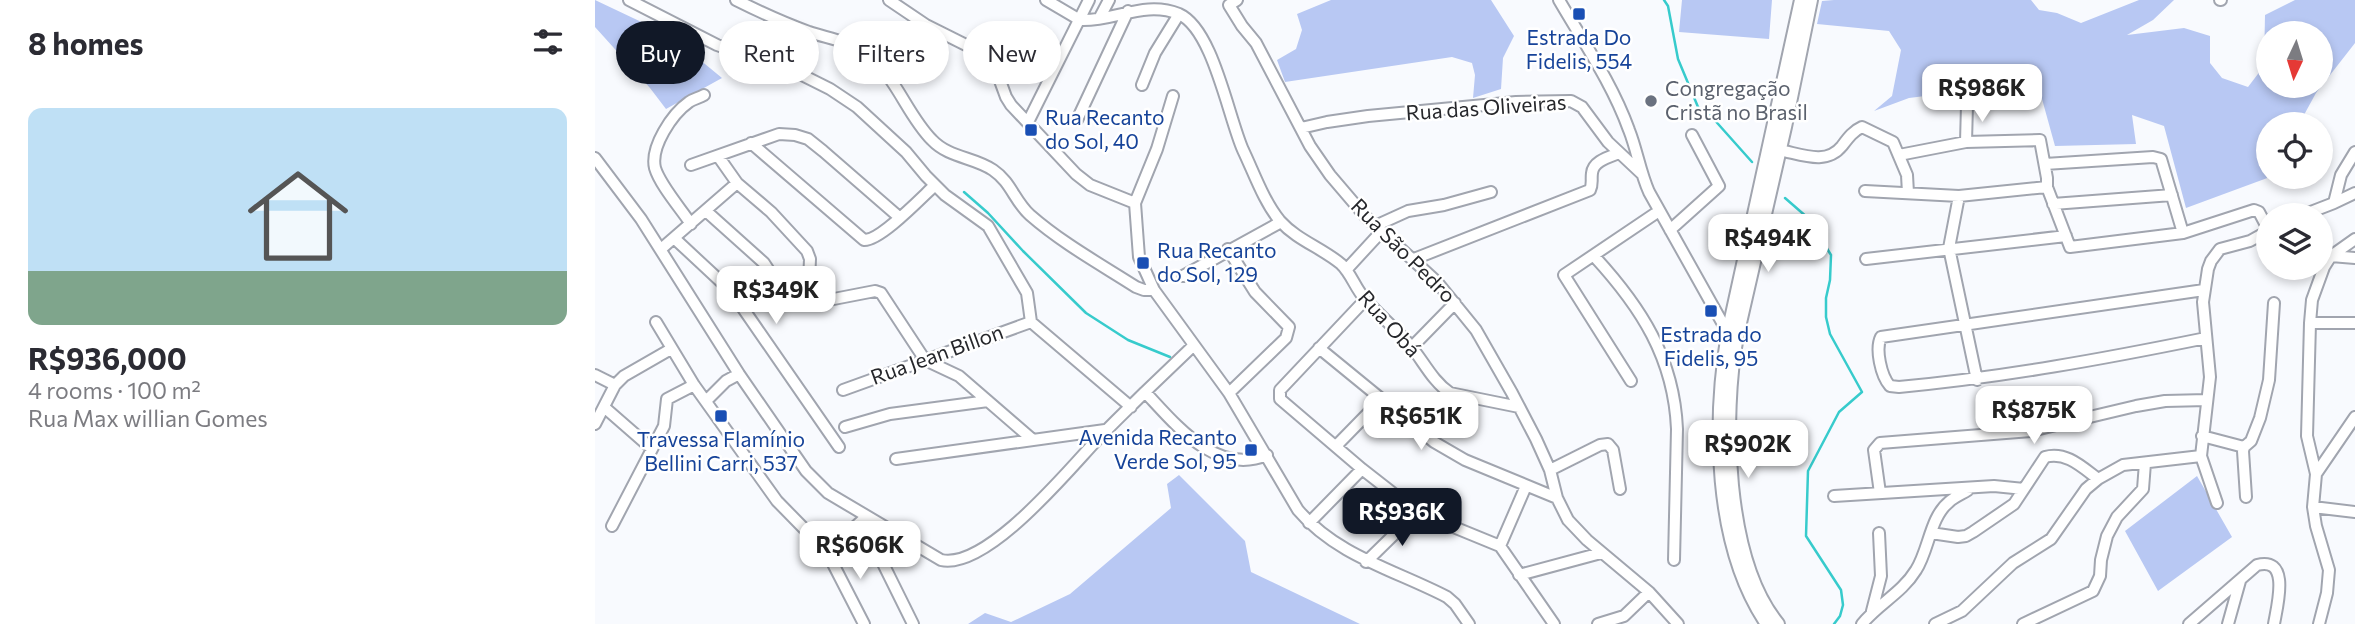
<!DOCTYPE html>
<meta charset="utf-8">
<style>
body{margin:0;font-family:Commissioner,sans-serif;background:#f2f2f3;color:#2b2b33;height:100vh;display:flex;flex-direction:column;font-size:26px;white-space:nowrap}
*{box-sizing:border-box;margin:0}
p{font-size:23px;color:#7c7c81}
.icon{flex:none;width:38px;height:38px;fill:none;stroke:currentColor;stroke-width:2;stroke-linecap:round;stroke-linejoin:round}
.map{position:relative;flex:1;overflow:hidden}
.side{display:flex;flex-direction:column;background:#fff;width:595px}
.side>*{flex:none}
.hud{position:absolute;left:21px;top:21px;width:665px;height:63px;display:flex;gap:14px}
.needle{width:46px;rotate:184deg}
.tools{position:absolute;left:1661px;top:21px;display:grid;gap:14px}
.tools a{display:grid;place-items:center;width:77px;height:77px;border-radius:50%;background:#fff;box-shadow:0 4px 10px #0003;font-size:35px}
.price{position:absolute;translate:-50% -60px;padding:0 16px;border-radius:14px;background:#fff;color:#222;font-size:23px;line-height:46px;filter:drop-shadow(0 2px 4px #0008)}
.price::after{content:'';position:absolute;left:50%;top:42px;width:21px;height:16px;margin-left:-10px;background:inherit;clip-path:polygon(0 0,100% 0,50% 100%)}
.price.active{background:#111827;color:#fff}
ul{padding:0;list-style:none}
li{display:grid;align-content:center;gap:14px;height:371px;padding:0 28px}
li+li{border-top:2px solid #e1e1e2}
li span{display:grid;place-items:center;height:217px;border-radius:14px;color:#555}
li>.icon{margin-inline-start:auto}
span .icon{width:126px;height:126px;fill:#fffc;stroke-width:1}
li b{font-size:30px}
h2{display:flex;justify-content:space-between;align-items:center;height:84px;padding:0 28px;font-size:30px}
.chip{padding:0 24px;border-radius:32px;background:#fff;box-shadow:0 4px 10px #0003;font-size:24px;line-height:63px}
.chip.active{background:#111827;color:#fff}
main{display:flex;flex:1;min-height:0}
.map>svg:first-child{display:block}
.green{fill:#b8c8f3;fill-rule:evenodd}
.lines{fill:none;stroke-linecap:round;stroke-linejoin:round}
.stream{stroke:#37cbcc;stroke-width:2.5}
.minor-casing{stroke:#a1a5af;stroke-width:14}
.major-casing{stroke:#a1a5af;stroke-width:16}
.minor{stroke:#fff;stroke-width:10}
.major{stroke:#fff;stroke-width:12}
.transit-dot{fill:#1a4fb4;stroke:#fff;stroke-width:2.5}
.worship-dot{fill:#6b7280;stroke:#fff;stroke-width:2.5}
.labels{text-anchor:middle;stroke-width:5;stroke-linejoin:round;paint-order:stroke}
.transit-label{font-size:21px;fill:#164399;stroke:#fff}
.worship-label{font-size:21px;fill:#5b616d;stroke:#fff;text-anchor:start}
.street-label{font-size:21px;fill:#26272b;stroke:#fff}
</style>
<main>
<section class="side">
<h2>8 homes<svg class="icon" aria-label="filters" viewBox="0 0 24 24"><path d="M4 7h16M4 17h16"/><circle cx="9" cy="7" r="2"/><circle cx="15" cy="17" r="2"/></svg></h2>
<ul>
<li><span style="background:linear-gradient(#bfe0f5 75%,#7fa58c 0)"><svg class="icon" aria-label="home" viewBox="0 0 24 24"><path d="M3 11l9-7 9 7M6 9v11h12V9"/></svg></span><div><b>R$936,000</b><p>4 rooms · 100 m²</p><p>Rua Max willian Gomes</p></div></li>
</ul>
</section>
<div class="map">
<svg width="1760" height="624" viewBox="0 0 1760 624">
<rect width="100%" height="100%" fill="#f8fafe"/>
<path class="green" d="M 0,0 L 76,36 L 127,78 L 71,109 L 55,88 L 0,27 Z
M 736,0 L 896,0 L 919,36 L 908,58 L 906,89 L 878,98 L 880,75 L 877,63 L 857,57 L 690,82 L 682,60 L 701,49 L 707,30 L 702,14 Z
M 1087,0 L 1177,0 L 1174,39 L 1084,32 Z
M 1239,0 L 1436,0 L 1444,10 L 1462,13 L 1486,23 L 1544,0 L 1579,0 L 1558,20 L 1532,35 L 1589,28 L 1615,36 L 1615,63 L 1627,78 L 1653,87 L 1669,66 L 1670,15 L 1700,0 L 1760,0 L 1760,43 L 1721,93 L 1704,124 L 1673,124 L 1675,177 L 1591,208 L 1569,126 L 1537,115 L 1541,144 L 1460,146 L 1447,99 L 1397,91 L 1338,95 L 1314,98 L 1279,111 L 1297,96 L 1306,50 L 1294,31 L 1222,24 L 1227,1 ZM 1726,33 L 1726,86 L 1673,86 L 1673,33 Z
M 584,475 L 650,541 L 656,572 L 765,624 L 373,624 L 390,613 L 416,622 L 475,594 L 576,508 L 572,484 Z
M 1602,476 L 1637,537 L 1563,591 L 1530,531 Z"/>
<g class="lines">
<path class="stream" d="M 1069,0 L 1073,6 L 1083,59 L 1103,107 L 1107,113 L 1116,116 L 1157,162
M 369,192 L 393,213 L 428,251 L 491,313 L 533,340 L 575,357
M 1190,198 L 1213,218 L 1236,255 L 1235,280 L 1231,298 L 1231,317 L 1235,334 L 1267,392 L 1244,412 L 1213,471 L 1211,536 L 1246,590 L 1248,605 L 1245,616 L 1239,624"/>
<defs>
<path id="minor" d="M 34,0 L 122,45 L 209,76 L 235,89 L 262,107 L 311,152 L 331,176 L 350,195 L 393,226 L 432,293 L 436,322 L 536,407
M 141,0 C 165,12 189,23 214,32 C 232,38 253,41 269,52 C 301,74 311,114 337,140 C 354,158 379,157 398,170 C 416,182 420,202 435,215 C 467,243 505,264 541,287 L 549,290 L 559,290
M 294,0 L 331,25 L 391,55 L 400,67 L 411,97 L 416,105 L 481,174 L 495,185 L 540,203 L 544,257 L 559,290 L 634,393 L 703,510 C 742,556 800,570 852,597 L 860,604 L 874,624
M 451,0 L 485,20
M 642,0 L 634,5 L 647,26 L 661,43 L 715,146 L 735,175 L 770,216 L 842,282 L 881,330 L 917,393 L 941,439 L 955,470 L 962,498 L 973,520 L 992,540 L 1054,592 L 1083,624
M 964,0 C 989,43 1017,83 1034,130 C 1042,150 1045,172 1054,192 L 1133,333 L 1136,334
M 1625,0 L 1626,0
M 505,17 L 514,0
M 485,20 C 519,22 549,0 584,14 C 618,29 633,116 648,150 C 659,173 669,202 685,221 C 702,240 727,248 746,264 C 756,273 760,288 770,299 C 784,315 800,328 814,344 C 828,360 837,381 855,393 L 924,407
M 547,85 L 560,53 L 584,14
M 482,120 L 533,11
M 433,122 L 494,0
M 706,128 L 732,122 L 773,116 L 921,102 L 976,101 L 987,107 L 1013,142 L 1046,173
M 1371,142 L 1372,105
M 156,143 L 269,240 C 285,241 326,198 339,186
M 1184,150 C 1206,154 1231,166 1247,146 C 1253,138 1258,131 1267,127 L 1298,142 L 1312,175 L 1313,193
M 123,156 L 142,183 L 176,212 L 212,251 L 215,259 L 213,304
M 0,158 L 46,219 L 144,374 L 211,471 L 233,493 L 346,560 C 391,570 471,473 500,442 C 516,425 534,408 550,392 C 581,425 621,476 672,455
M 1450,164 L 1558,157 L 1566,159 L 1588,233
M 96,165 L 184,134 L 200,135 L 213,139 L 228,151 L 304,217
M 1452,187 L 1475,247 L 1588,233 L 1659,210 L 1664,212 L 1673,229
M 1270,191 L 1364,196 L 1452,187 L 1452,178 L 1445,140 L 1371,142 L 1304,155
M 1364,196 L 1354,248 L 1382,380
M 540,203 L 562,149 L 578,96
M 1739,203 L 1760,193
M 1458,204 L 1577,195
M 111,211 L 169,263 L 196,304 L 213,304 L 280,291 L 286,293 L 330,360
M 1708,215 L 1739,203 L 1746,175 L 1760,152
M 96,224 C 86,209 65,185 60,168 C 55,147 77,114 94,102 C 98,99 104,98 109,95
M 780,226 L 813,211 L 849,205 L 896,192
M 1075,230 L 1124,186 L 1097,135
M 79,238 L 136,291 L 244,447
M 66,249 L 142,183
M 633,249 L 660,292 L 694,327 L 691,338 L 634,393
M 999,256 C 1046,307 1079,358 1082,429 L 1079,560
M 1736,256 L 1760,258
M 819,259 L 995,190 C 998,184 996,180 997,173 C 998,161 1014,157 1024,153
M 1271,259 L 1471,236
M 751,270 L 786,232
M 588,276 L 686,222
M 1609,290 L 1286,337 C 1280,349 1286,376 1295,386 L 1304,387 C 1409,377 1508,359 1611,338
M 770,300 L 685,390 L 685,399 L 767,469 L 822,512 L 905,546 L 959,624
M 61,322 L 99,385 L 182,501 L 232,552 L 269,624
M 1715,323 L 1760,323
M 817,347 L 860,303
M 724,348 L 839,442 L 870,460 L 962,498
M 330,360 L 364,376 L 438,440
M 0,375 L 20,385
M 1036,381 L 969,275 L 1064,211
M 248,390 L 436,322
M 550,392 L 598,346
M 111,401 L 131,381 L 144,374
M 9,407 L 56,448
M 0,424 L 20,385 L 29,376 L 76,349
M 250,427 L 295,414 L 393,401
M 1607,436 L 1649,447
M 742,445 L 786,400
M 1606,456 L 1615,377 L 1608,302 L 1613,269 L 1616,261 L 1625,249 L 1655,241 L 1673,231
M 301,459 L 510,430
M 955,470 L 1005,445 L 1013,444 L 1018,450 L 1025,489
M 1721,474 L 1760,417
M 1285,493 L 1279,450 L 1285,443 L 1436,431 L 1541,406 L 1570,401 L 1612,400
M 1239,496 L 1399,486 L 1429,489
M 1651,497 L 1648,451 L 1649,447 L 1656,441 L 1665,418 L 1674,380 L 1679,303
M 1718,507 L 1760,512
M 267,521 L 318,624
M 714,523 L 767,469
M 17,526 L 69,426 L 72,399 L 99,385
M 1336,533 L 1363,537 L 1371,536 L 1378,532 L 1419,504 L 1450,457 C 1471,451 1487,467 1503,479
M 905,546 L 931,486
M 232,552 L 271,517
M 771,562 L 822,512
M 924,575 L 1006,553
M 1277,611 L 1286,576 L 1284,533
M 1003,624 L 1029,616 L 1054,592
M 1267,624 C 1283,604 1307,593 1321,570 C 1334,550 1335,517 1354,502 C 1359,497 1367,494 1373,490
M 1340,624 L 1367,611 L 1418,563 L 1456,539 L 1491,489 L 1503,479 L 1528,465 L 1606,456 L 1622,503
M 1428,624 L 1498,591 L 1505,576 L 1506,560 L 1512,536 L 1522,517 L 1548,489 L 1550,463
M 1594,624 L 1662,565 C 1696,556 1682,606 1679,624
M 1633,624 L 1645,581
M 1724,624 L 1732,593 L 1734,570 L 1721,526 L 1718,507 L 1721,474 L 1712,436 L 1715,323 L 1717,300 L 1729,267 L 1736,256 L 1760,239"/>
<path id="major" d="M 1170,621 C 1119,543 1118,422 1133,333 L 1206,0
M 1183,624 C 1130,560 1127,415 1142,336 L 1190,127 L 1216,0"/>
</defs>
<use href="#minor" class="minor-casing"/>
<use href="#major" class="major-casing"/>
<use href="#minor" class="minor"/>
<use href="#major" class="major"/>
</g>
<g class="transit-dot">
<rect x="977" y="7" width="14" height="14" rx="3.5"/>
<rect x="429" y="123" width="14" height="14" rx="3.5"/>
<rect x="541" y="256" width="14" height="14" rx="3.5"/>
<rect x="1109" y="304" width="14" height="14" rx="3.5"/>
<rect x="119" y="409" width="14" height="14" rx="3.5"/>
<rect x="649" y="443" width="14" height="14" rx="3.5"/>
</g>
<circle class="worship-dot" cx="1056" cy="101" r="7"/>
<g class="labels">
<g class="transit-label">
<text x="984" y="45">Estrada Do<tspan x="984" dy="24">Fidelis, 554</tspan></text>
<text x="450" y="125" text-anchor="start">Rua Recanto<tspan x="450" dy="24">do Sol, 40</tspan></text>
<text x="562" y="258" text-anchor="start">Rua Recanto<tspan x="562" dy="24">do Sol, 129</tspan></text>
<text x="1116" y="342">Estrada do<tspan x="1116" dy="24">Fidelis, 95</tspan></text>
<text x="642" y="445" text-anchor="end">Avenida Recanto<tspan x="642" dy="24">Verde Sol, 95</tspan></text>
<text x="126" y="447">Travessa Flamínio<tspan x="126" dy="24">Bellini Carri, 537</tspan></text>
</g>
<g class="worship-label">
<text x="1070" y="96">Congregação<tspan x="1070" dy="24">Cristã no Brasil</tspan></text>
</g>
<g class="street-label">
<text transform="translate(891 108) rotate(-4)" y="7">Rua das Oliveiras</text>
<text transform="translate(808 251) rotate(45)" y="7">Rua São Pedro</text>
<text transform="translate(794 324) rotate(48)" y="7">Rua Obá</text>
<text transform="translate(342 355) rotate(-20)" y="7">Rua Jean Billon</text>
</g>
</g>
</svg>
<div class="tools">
<a><svg class="needle" viewBox="-14 -14 28 28"><path d="M0-13l5 13h-10z" fill="#e53935"/><path d="M0 13l5-13h-10z" fill="#7c7c81"/></svg></a>
<a><svg class="icon" aria-label="locate" viewBox="0 0 24 24"><circle cx="12" cy="12" r="6"/><path d="M12 2v4M12 18v4M2 12h4M18 12h4"/></svg></a>
<a><svg class="icon" aria-label="layers" viewBox="0 0 24 24"><path d="M12 4l9 5-9 5-9-5zM3 14l9 5 9-5"/></svg></a>
</div>
<b class="price" style="left:1387px;top:124px">R$986K</b>
<b class="price" style="left:1173px;top:274px">R$494K</b>
<b class="price" style="left:181px;top:326px">R$349K</b>
<b class="price" style="left:1439px;top:446px">R$875K</b>
<b class="price" style="left:826px;top:452px">R$651K</b>
<b class="price" style="left:1153px;top:480px">R$902K</b>
<b class="price active" style="left:807px;top:548px">R$936K</b>
<b class="price" style="left:265px;top:581px">R$606K</b>
<div class="hud">
<a class="chip active">Buy</a>
<a class="chip">Rent</a>
<a class="chip">Filters</a>
<a class="chip">New</a>
</div>
</div>
</main>
